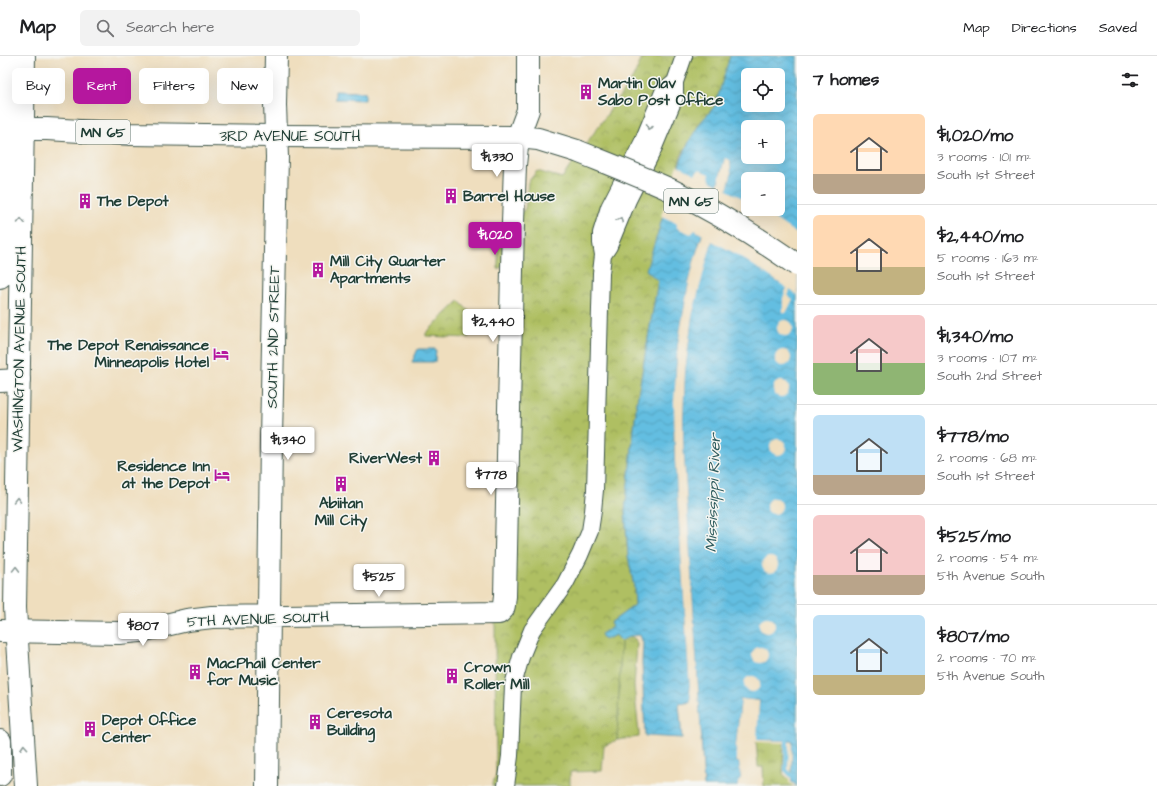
<!DOCTYPE html>
<meta charset="utf-8">
<style>
body{margin:0;font-family:"Architects Daughter",sans-serif;background:#f2f2f2;color:#202124;height:100vh;display:flex;flex-direction:column;font-size:15px;white-space:nowrap}
*{box-sizing:border-box;margin:0}
p{font-size:13px;color:#757577}
.icon{flex:none;width:22px;height:22px;fill:none;stroke:currentColor;stroke-width:2;stroke-linecap:round;stroke-linejoin:round}
.map{position:relative;flex:1;overflow:hidden}
.details{display:flex;flex-direction:column;background:#fff;width:360px}
.details>*{flex:none}
.top-card{position:absolute;left:12px;top:12px;width:380px;height:36px;display:flex;gap:8px}
.buttons{position:absolute;left:741px;top:12px;display:grid;gap:8px}
.buttons a{display:grid;place-items:center;width:44px;height:44px;border-radius:6px;background:#fff;box-shadow:0 4px 16px #0002;font-size:20px}
.price{position:absolute;translate:-50% -34px;padding:0 9px;border-radius:4px;background:#fff;color:#222;font-size:13px;line-height:26px;filter:drop-shadow(0 1px 2px #0008)}
.price::after{content:'';position:absolute;left:50%;top:24px;width:12px;height:9px;margin-left:-6px;background:inherit;clip-path:polygon(0 0,100% 0,50% 100%)}
.price.on{background:#b5179e;color:#fff}
ul{padding:0;list-style:none}
li{display:flex;align-items:center;gap:12px;height:100px;padding:0 16px}
li+li{border-top:1px solid #e0e0e0}
li span{display:grid;place-items:center;flex:none;width:112px;height:80px;border-radius:6px;color:#555}
li>.icon{margin-inline-start:auto}
span .icon{width:48px;height:48px;fill:#fffc;stroke-width:1}
li b{font-size:17px}
h2{display:flex;justify-content:space-between;align-items:center;height:48px;padding:0 16px;font-size:17px}
.chip{padding:0 14px;border-radius:6px;background:#fff;box-shadow:0 4px 16px #0002;font-size:14px;line-height:36px}
.chip.on{background:#b5179e;color:#fff}
header{display:flex;align-items:center;gap:24px;box-sizing:border-box;height:56px;padding:0 20px;background:#fff;border-bottom:1px solid #e0e0e0}
header strong{font-size:19px}
nav{display:flex;gap:22px;margin-inline-start:auto;font-size:14px}
.search{width:280px;height:36px;background:#f2f2f2;display:flex;align-items:center;gap:10px;box-sizing:border-box;padding:0 14px;border-radius:6px;color:#757577;font-size:15px}
main{display:flex;flex:1;min-height:0}
.map>svg:first-child{display:block}
.grass{fill:url(#grass-tufts);stroke:#677e4b}
.park{fill:url(#park-crowns);stroke:#677e4b}
.water{fill:url(#water-waves);stroke:#417e8a;fill-rule:evenodd}
.pier{fill:#efdebe}
.lines{fill:none;stroke-linecap:round;stroke-linejoin:round}
.stream{stroke:#63bee1;stroke-width:4}
.street-casing{stroke:#3e5549;stroke-width:18}
.secondary-casing{stroke:#3e5549;stroke-width:24}
.primary-casing{stroke:#3e5549;stroke-width:24}
.street{stroke:#fff;stroke-width:16}
.secondary{stroke:#fff;stroke-width:22}
.primary{stroke:#fff;stroke-width:22}
.primary-bridge-casing{stroke:#3e5549;stroke-width:24;stroke-linecap:butt}
.primary-bridge{stroke:#fff;stroke-width:22}
.oneway{stroke:#8f9e9a}
.labels{text-anchor:middle;stroke-width:3;stroke-linejoin:round;paint-order:stroke}
.shield{fill:#f6f6f2;stroke:#60746d;stroke-width:1}
.shield-label{font-size:14px;font-weight:bold;fill:#1f3d34}
.poi-label{font-size:15px;font-weight:bold;fill:#1f3d34;stroke:#f6f6f2;text-anchor:start}
.street-label{font-size:15px;fill:#1f3d34;stroke:#f6f6f2}
.water-label{font-size:16px;font-style:italic;fill:#305d5f;stroke:#f6f6f2}
</style>
<header>
<strong>Map</strong>
<div class="search"><svg class="icon" aria-label="search" viewBox="0 0 24 24"><circle cx="10" cy="10" r="6"/><path d="M15 15l6 6"/></svg>Search here</div>
<nav><a>Map</a><a>Directions</a><a>Saved</a></nav>
</header>
<main>
<div class="map">
<svg width="797" height="730" viewBox="0 0 797 730">
<defs>
<pattern id="grass-tufts" width="24" height="20" patternUnits="userSpaceOnUse"><rect width="24" height="20" fill="#afbf62"/><path d="M3 7l-1-3M5 7V3M7 7l1-3M15 17l-1-3M17 17v-4M19 17l1-3" fill="none" stroke="#8e9c52"/></pattern>
<pattern id="park-crowns" width="20" height="18" patternUnits="userSpaceOnUse"><rect width="20" height="18" fill="#afbf62"/><path d="M2 6a3 3 0 1 1 6 0M12 15a3 3 0 1 1 6 0" fill="none" stroke="#8e9c52"/></pattern>
<pattern id="water-waves" width="16" height="10" patternUnits="userSpaceOnUse"><rect width="16" height="10" fill="#63bee1"/><path d="M0 5q4-4 8 0t8 0" fill="none" stroke="#519cb7"/></pattern>
</defs>
<rect width="100%" height="100%" fill="#f6f6f2"/>
<filter id="ink" filterUnits="userSpaceOnUse"><feTurbulence type="fractalNoise" baseFrequency=".025" numOctaves="2"/><feDisplacementMap in="SourceGraphic" scale="8" xChannelSelector="R" yChannelSelector="G"/><feConvolveMatrix kernelMatrix="1 2 1 2 8 2 1 2 1" color-interpolation-filters="sRGB"/></filter>
<filter id="wash" filterUnits="userSpaceOnUse"><feTurbulence type="fractalNoise" baseFrequency=".012" numOctaves="4" result="noise"/><feDisplacementMap in="SourceGraphic" scale="16" xChannelSelector="R" yChannelSelector="G"/><feGaussianBlur stdDeviation="0.9" result="paint"/><feColorMatrix in="noise" values="0 0 0 0 0 0 0 0 0 0 0 0 0 0 0 0 0 1.4 0 .05"/><feComposite in="paint" operator="in"/></filter>
<g filter="url(#wash)">
<rect width="100%" height="100%" fill="#efdebe"/>
<path class="grass" d="M 630,580 L 635,583 L 637,588 L 634,630 L 639,677 L 639,681 L 617,684 L 621,585 Z
M 756,684 L 784,685 L 783,718 L 796,730 L 764,730 L 763,711 L 758,711 Z"/>
<path class="park" d="M 643,0 L 731,0 L 715,50 L 700,67 L 681,100 L 647,214 L 658,225 L 637,345 L 625,455 L 628,500 L 634,531 L 635,549 L 610,567 L 621,585 L 617,684 L 604,690 L 602,715 L 570,716 L 570,730 L 492,730 L 496,718 L 495,568 L 521,200 L 498,213 L 498,177 L 525,153 L 528,126 L 537,115 L 562,122 L 634,20 Z
M 459,245 L 471,257 L 470,273 L 468,282 L 426,280 L 426,277 Z"/>
<path class="water" d="M 730,0 L 797,0 L 797,730 L 796,730 L 791,726 L 792,685 L 756,684 L 759,645 L 741,643 L 736,690 L 737,706 L 739,706 L 741,723 L 738,727 L 738,730 L 704,730 L 683,385 L 683,361 L 685,315 L 692,259 L 703,216 L 731,119 L 730,104 L 724,105 L 721,117 L 695,202 L 688,232 L 678,288 L 676,314 L 674,379 L 675,404 L 691,646 L 679,648 L 682,682 L 645,680 L 642,606 L 643,587 L 640,579 L 630,580 L 621,585 L 616,579 L 604,584 L 601,578 L 612,571 L 610,567 L 635,549 L 634,531 L 628,500 L 625,455 L 637,345 L 658,225 L 646,214 L 681,104 L 690,84 L 700,67 L 715,50 ZM 748,19 L 778,19 L 778,49 L 748,49 ZM 748,71 L 778,71 L 778,101 L 748,101 ZM 748,123 L 778,123 L 778,153 L 748,153 Z
M 335,35 L 365,36 L 365,44 L 335,43 Z
M 418,293 L 436,293 L 435,306 L 412,306 Z"/>
<path class="pier" d="M 725,102 L 730,104 L 731,119 L 727,134 L 748,145 L 748,153 L 760,153 L 797,178 L 797,239 L 790,234 L 788,240 L 793,243 L 786,257 L 783,256 L 783,242 L 787,232 L 738,199 L 712,185 L 692,260 L 685,315 L 683,361 L 683,385 L 701,683 L 699,683 L 681,385 L 682,336 L 687,282 L 690,259 L 701,216 L 729,119 L 728,106 L 726,105 L 723,117 L 697,203 L 690,232 L 680,288 L 676,346 L 677,404 L 693,646 L 691,648 L 675,404 L 674,346 L 678,288 L 688,232 L 695,202 L 703,179 L 695,174 L 691,178 L 677,172 L 677,167 L 661,160 L 677,109 L 695,118 L 699,114 L 709,118 L 710,125 L 718,129 Z
M777 272a8 8 0 1 1 16 0a8 8 0 1 1-16 0Z
M775 302a8 8 0 1 1 16 0a8 8 0 1 1-16 0Z
M773 333a8 8 0 1 1 16 0a8 8 0 1 1-16 0Z
M770 391a8 8 0 1 1 16 0a8 8 0 1 1-16 0Z
M766 450a8 8 0 1 1 16 0a8 8 0 1 1-16 0Z
M762 509a8 8 0 1 1 16 0a8 8 0 1 1-16 0Z
M759 569a8 8 0 1 1 16 0a8 8 0 1 1-16 0Z
M752 599a8 8 0 1 1 16 0a8 8 0 1 1-16 0Z
M744 628a8 8 0 1 1 16 0a8 8 0 1 1-16 0Z
M 741,643 L 759,645 L 757,684 L 792,685 L 791,726 L 796,730 L 793,730 L 789,726 L 790,687 L 755,686 L 754,684 L 757,647 L 743,645 L 738,690 L 739,704 L 741,706 L 743,723 L 740,727 L 740,730 L 738,730 L 738,727 L 741,722 L 739,706 L 737,706 L 736,690 Z"/>
<g class="lines">
<path class="stream" d="M 787,684 L 786,714 L 792,720"/>
</g>
</g>
<g filter="url(#ink)">
<g class="lines">
<defs>
<path id="street" d="M 603,199 L 609,190 L 628,144 L 652,96 L 675,41 L 675,26 L 684,0
M 506,730 L 510,700 L 513,629 L 521,601 L 532,574 L 565,528 L 580,499 L 590,475 L 593,455 L 595,434 L 601,217 L 603,199 L 601,187 L 601,177 L 609,151 L 642,87 L 663,36 L 675,26"/>
<path id="secondary" d="M 0,325 L 19,324
M 0,575 L 119,577 L 140,575 L 187,564 L 212,561 L 499,557 L 503,553 L 504,549 L 505,540 L 513,167 L 515,109 L 518,81 L 528,54 L 528,0
M 267,730 L 271,382 L 277,101 L 275,49 L 276,0"/>
<path id="primary" d="M 24,0 L 15,552 L 26,730
M 2,73 L 47,73 L 130,78 L 275,80 L 518,81 L 538,83 L 577,95
M 0,221 L 3,0
M 0,685 L 0,719"/>
</defs>
<use href="#street" class="street-casing"/>
<use href="#secondary" class="secondary-casing"/>
<use href="#primary" class="primary-casing"/>
<use href="#street" class="street"/>
<use href="#secondary" class="secondary"/>
<use href="#primary" class="primary"/>
<defs>
<path id="primary-bridge" d="M 577,95 C 609,108 640,120 671,134 C 715,155 757,181 797,209"/>
</defs>
<use href="#primary-bridge" class="primary-bridge-casing"/>
<use href="#primary-bridge" class="primary-bridge"/>
</g>
<defs><path id="oneway-chevron" d="M-2-3.5L2.5 0L-2 3.5" fill="none" stroke-width="1.6" stroke-linecap="round" stroke-linejoin="round"/></defs>
<g class="oneway">
<use href="#oneway-chevron" transform="translate(649 71) rotate(113)"/>
<use href="#oneway-chevron" transform="translate(620 164) rotate(-67)"/>
<use href="#oneway-chevron" transform="translate(21 165) rotate(-89)"/>
<use href="#oneway-chevron" transform="translate(17 444) rotate(-89)"/>
<use href="#oneway-chevron" transform="translate(16 513) rotate(-89)"/>
<use href="#oneway-chevron" transform="translate(24 691) rotate(-94)"/>
</g>
</g>
<defs>
<symbol id="building-bare" viewBox="-9 -9 18 18"><path d="M-4-6H4V6H1V3H-1V6H-4ZM-2.5-4.3h1.7v1.8h-1.7ZM.8-4.3h1.7v1.8H.8ZM-2.5-1h1.7V.8h-1.7ZM.8-1h1.7V.8H.8Z" fill="#b5179e" stroke="#f6f6f2" stroke-width="2.5" paint-order="stroke"/></symbol>
<symbol id="hotel-bare" viewBox="-9 -9 18 18"><path d="M-6-4.5h1.5V1H6V5H4.5V3h-9V5H-6ZM-4 0a1.8 1.8 0 1 1 3.6 0ZM.5 0V-2.5h3Q6-2.5 6 0Z" fill="#b5179e" stroke="#f6f6f2" stroke-width="2.5" paint-order="stroke"/></symbol>
</defs>
<g fill-rule="evenodd">
<use href="#building-bare" x="575" y="25" width="22" height="22"/>
<use href="#building-bare" x="440" y="129" width="22" height="22"/>
<use href="#building-bare" x="74" y="134" width="22" height="22"/>
<use href="#building-bare" x="307" y="203" width="22" height="22"/>
<use href="#hotel-bare" x="210" y="287" width="22" height="22"/>
<use href="#building-bare" x="423" y="391" width="22" height="22"/>
<use href="#hotel-bare" x="211" y="408" width="22" height="22"/>
<use href="#building-bare" x="330" y="417" width="22" height="22"/>
<use href="#building-bare" x="184" y="605" width="22" height="22"/>
<use href="#building-bare" x="441" y="609" width="22" height="22"/>
<use href="#building-bare" x="304" y="655" width="22" height="22"/>
<use href="#building-bare" x="79" y="662" width="22" height="22"/>
</g>
<g class="labels">
<g class="shield">
<rect x="76" y="64" width="54" height="24" rx="3"/>
<rect x="664" y="133" width="54" height="24" rx="3"/>
</g>
<g class="shield-label">
<text x="103" y="81">MN 65</text>
<text x="691" y="150">MN 65</text>
</g>
<g class="poi-label">
<text x="598" y="32">Martin Olav<tspan x="598" dy="17">Sabo Post Office</tspan></text>
<text x="463" y="145">Barrel House</text>
<text x="97" y="150">The Depot</text>
<text x="330" y="210">Mill City Quarter<tspan x="330" dy="17">Apartments</tspan></text>
<text x="209" y="294" text-anchor="end">The Depot Renaissance<tspan x="209" dy="17">Minneapolis Hotel</tspan></text>
<text x="422" y="407" text-anchor="end">RiverWest</text>
<text x="210" y="415" text-anchor="end">Residence Inn<tspan x="210" dy="17">at the Depot</tspan></text>
<text x="341" y="452" text-anchor="middle">Abiitan<tspan x="341" dy="17">Mill City</tspan></text>
<text x="207" y="612">MacPhail Center<tspan x="207" dy="17">for Music</tspan></text>
<text x="464" y="616">Crown<tspan x="464" dy="17">Roller Mill</tspan></text>
<text x="327" y="662">Ceresota<tspan x="327" dy="17">Building</tspan></text>
<text x="102" y="669">Depot Office<tspan x="102" dy="17">Center</tspan></text>
</g>
<g class="street-label">
<text x="290" y="85">3RD AVENUE SOUTH</text>
<text transform="translate(273 281) rotate(-89)" y="5">SOUTH 2ND STREET</text>
<text transform="translate(19 293) rotate(-89)" y="5">WASHINGTON AVENUE SOUTH</text>
<text transform="translate(258 563) rotate(-2)" y="5">5TH AVENUE SOUTH</text>
</g>
<g class="water-label">
<text transform="translate(712 437) rotate(-88)" y="6">Mississippi River</text>
</g>
</g>
</svg>
<div class="buttons">
<a><svg class="icon" aria-label="locate" viewBox="0 0 24 24"><circle cx="12" cy="12" r="6"/><path d="M12 2v4M12 18v4M2 12h4M18 12h4"/></svg></a>
<a>+</a>
<a>−</a>
</div>
<b class="price" style="left:497px;top:122px">$1,330</b>
<b class="price on" style="left:495px;top:200px">$1,020</b>
<b class="price" style="left:493px;top:287px">$2,440</b>
<b class="price" style="left:288px;top:405px">$1,340</b>
<b class="price" style="left:491px;top:440px">$778</b>
<b class="price" style="left:379px;top:542px">$525</b>
<b class="price" style="left:143px;top:591px">$807</b>
<div class="top-card">
<a class="chip">Buy</a>
<a class="chip on">Rent</a>
<a class="chip">Filters</a>
<a class="chip">New</a>
</div>
</div>
<section class="details">
<h2>7 homes<svg class="icon" aria-label="filters" viewBox="0 0 24 24"><path d="M4 7h16M4 17h16"/><circle cx="9" cy="7" r="2"/><circle cx="15" cy="17" r="2"/></svg></h2>
<ul>
<li><span style="background:linear-gradient(#ffd9b3 75%,#b9a48a 0)"><svg class="icon" aria-label="home" viewBox="0 0 24 24"><path d="M3 11l9-7 9 7M6 9v11h12V9"/></svg></span><div><b>$1,020/mo</b><p>3 rooms · 101 m²</p><p>South 1st Street</p></div></li>
<li><span style="background:linear-gradient(#ffd9b3 65%,#c2b280 0)"><svg class="icon" aria-label="home" viewBox="0 0 24 24"><path d="M3 11l9-7 9 7M6 9v11h12V9"/></svg></span><div><b>$2,440/mo</b><p>5 rooms · 163 m²</p><p>South 1st Street</p></div></li>
<li><span style="background:linear-gradient(#f6c9c9 60%,#8fb573 0)"><svg class="icon" aria-label="home" viewBox="0 0 24 24"><path d="M3 11l9-7 9 7M6 9v11h12V9"/></svg></span><div><b>$1,340/mo</b><p>3 rooms · 107 m²</p><p>South 2nd Street</p></div></li>
<li><span style="background:linear-gradient(#bfe0f5 75%,#b9a48a 0)"><svg class="icon" aria-label="home" viewBox="0 0 24 24"><path d="M3 11l9-7 9 7M6 9v11h12V9"/></svg></span><div><b>$778/mo</b><p>2 rooms · 68 m²</p><p>South 1st Street</p></div></li>
<li><span style="background:linear-gradient(#f6c9c9 75%,#b9a48a 0)"><svg class="icon" aria-label="home" viewBox="0 0 24 24"><path d="M3 11l9-7 9 7M6 9v11h12V9"/></svg></span><div><b>$525/mo</b><p>2 rooms · 54 m²</p><p>5th Avenue South</p></div></li>
<li><span style="background:linear-gradient(#bfe0f5 75%,#c2b280 0)"><svg class="icon" aria-label="home" viewBox="0 0 24 24"><path d="M3 11l9-7 9 7M6 9v11h12V9"/></svg></span><div><b>$807/mo</b><p>2 rooms · 70 m²</p><p>5th Avenue South</p></div></li>
</ul>
</section>
</main>
